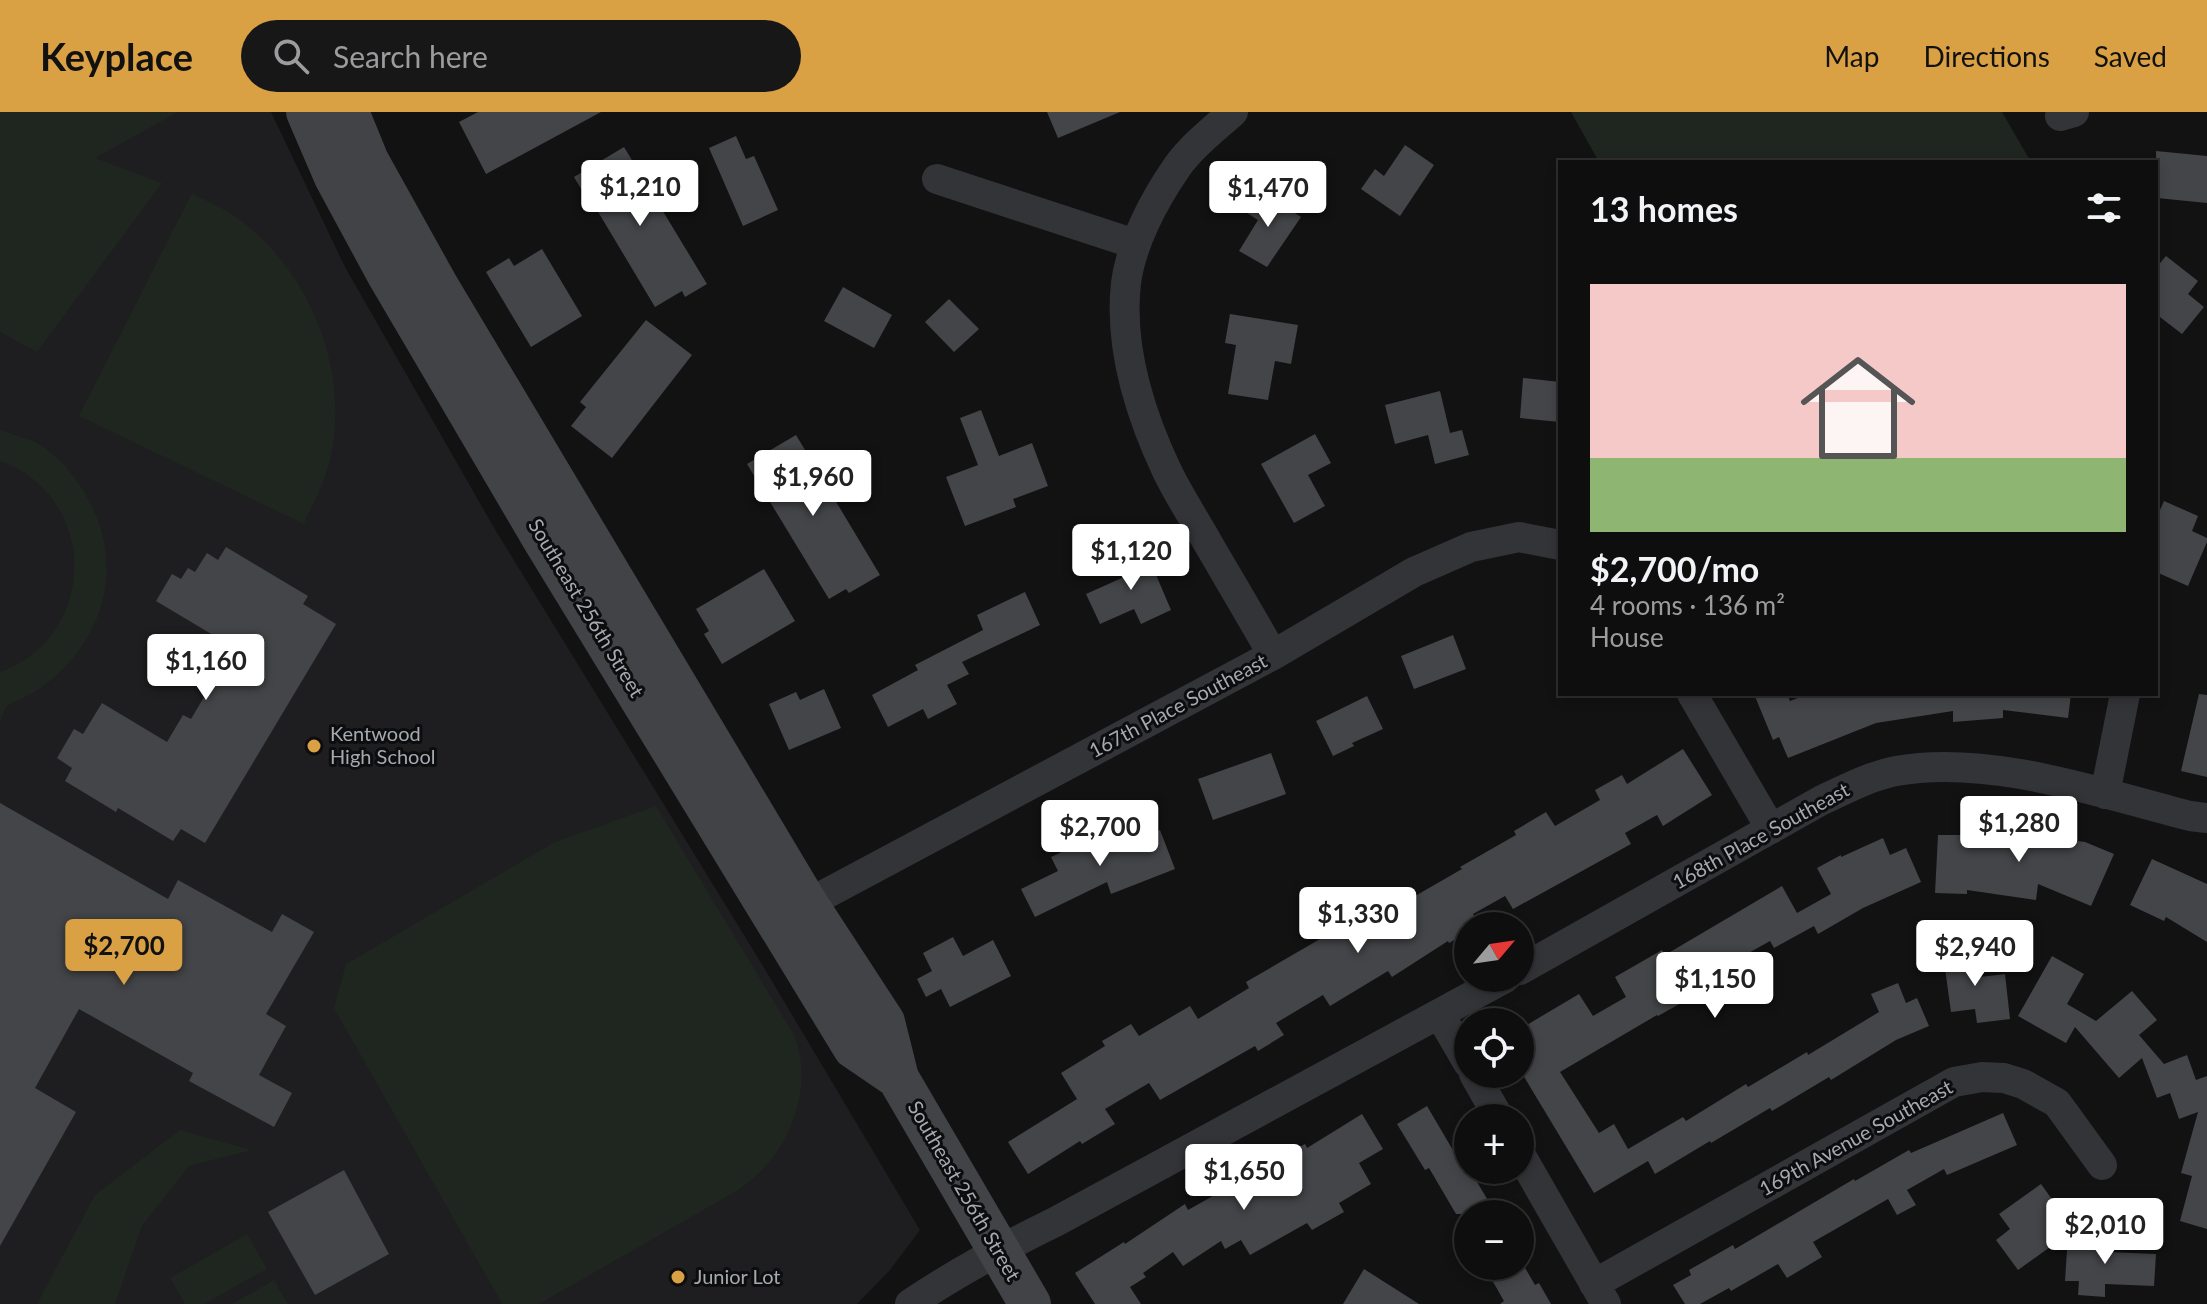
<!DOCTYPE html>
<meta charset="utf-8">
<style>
body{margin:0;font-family:Lato,sans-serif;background:#171717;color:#f1f3f6;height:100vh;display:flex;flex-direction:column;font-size:30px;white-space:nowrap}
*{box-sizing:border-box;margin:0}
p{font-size:26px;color:#9b9c9e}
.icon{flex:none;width:44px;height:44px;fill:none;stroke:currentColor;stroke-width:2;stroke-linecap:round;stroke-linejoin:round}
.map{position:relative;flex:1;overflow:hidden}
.side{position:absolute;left:1558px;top:48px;width:600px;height:536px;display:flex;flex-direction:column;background:#0e0e0e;border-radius:0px;box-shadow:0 4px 12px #0003,0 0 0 2px #2e2e2e}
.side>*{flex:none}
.needle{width:52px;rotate:61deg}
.buttons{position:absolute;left:1454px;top:800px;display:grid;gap:16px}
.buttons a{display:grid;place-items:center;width:80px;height:80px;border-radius:50%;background:#0e0e0e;box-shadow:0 4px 12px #0003,0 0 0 2px #2e2e2e;font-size:40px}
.price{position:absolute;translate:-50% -68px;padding:0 18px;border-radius:8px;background:#fff;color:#222;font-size:26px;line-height:52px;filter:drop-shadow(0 2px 4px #0008)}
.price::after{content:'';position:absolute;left:50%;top:48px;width:24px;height:18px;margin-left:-12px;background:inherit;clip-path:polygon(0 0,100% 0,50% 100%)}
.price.selected{background:#d9a044;color:#111}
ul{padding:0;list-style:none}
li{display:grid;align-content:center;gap:16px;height:424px;padding:0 32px}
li+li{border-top:2px solid #2e2e2e}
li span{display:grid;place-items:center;height:248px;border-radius:0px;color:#555}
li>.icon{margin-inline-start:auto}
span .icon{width:144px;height:144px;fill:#fffc;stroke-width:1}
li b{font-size:34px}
h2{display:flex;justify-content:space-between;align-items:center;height:96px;padding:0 32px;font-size:34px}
header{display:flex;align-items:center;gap:48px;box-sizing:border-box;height:112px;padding:0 40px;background:#d9a044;color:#111}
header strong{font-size:38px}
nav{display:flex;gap:44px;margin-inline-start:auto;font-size:28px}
.search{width:560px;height:72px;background:#171717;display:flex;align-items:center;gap:20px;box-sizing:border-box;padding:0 28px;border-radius:44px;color:#9b9c9e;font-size:30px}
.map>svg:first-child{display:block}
.built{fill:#1e1e20}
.green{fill:#1f251f}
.building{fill:#444548}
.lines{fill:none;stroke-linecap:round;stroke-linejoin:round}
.minor{stroke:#333438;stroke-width:30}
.secondary{stroke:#424347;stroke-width:42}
.poi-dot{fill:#d9a044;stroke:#0d0d0e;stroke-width:3}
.labels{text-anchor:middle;stroke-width:6;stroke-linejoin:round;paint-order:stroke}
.street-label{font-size:20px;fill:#a5aab2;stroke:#0d0d0e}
.poi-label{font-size:20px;fill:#a5aab2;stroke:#0d0d0e;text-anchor:start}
</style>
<header>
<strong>Keyplace</strong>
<div class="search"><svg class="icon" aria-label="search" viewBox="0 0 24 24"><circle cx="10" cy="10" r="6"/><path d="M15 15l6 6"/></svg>Search here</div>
<nav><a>Map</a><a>Directions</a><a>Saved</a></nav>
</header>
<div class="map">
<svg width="2207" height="1192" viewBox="0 0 2207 1192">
<rect width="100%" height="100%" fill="#121213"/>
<path class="built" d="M 0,0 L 271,0 L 345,155 L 493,414 L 763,854 L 920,1118 L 890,1158 L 857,1192 L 0,1192 Z"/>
<path class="green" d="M 0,0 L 178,0 L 95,46 L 162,71 L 37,240 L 0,220 Z
M 1571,0 L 2002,0 L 2031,50 L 1599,50 Z
M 192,81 C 208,90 226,97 240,108 C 313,162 353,267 328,355 C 323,374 312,393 304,412 L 79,304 Z
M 0,318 C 11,322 24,325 35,330 C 56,341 74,362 86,383 C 135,465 92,561 6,594 L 0,611 L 0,560 C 99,524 99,384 0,349 Z
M 656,694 L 794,923 C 812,967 796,1022 764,1056 C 757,1064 748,1070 740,1077 L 539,1192 L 502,1192 L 334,896 L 346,852 L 555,730 Z
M 180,1018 L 251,1038 L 189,1054 L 142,1114 L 115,1192 L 37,1192 L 95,1083 Z
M 247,1122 L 267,1157 L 204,1192 L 185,1192 L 170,1166 Z
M 274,1168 L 288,1192 L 232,1192 Z"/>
<path class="building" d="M 478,0 L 601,0 L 486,62 L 459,10 Z
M 1047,0 L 1120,0 L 1058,26 Z
M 736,24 L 746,47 L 754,44 L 778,98 L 743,114 L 709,36 Z
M 1405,33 L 1434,53 L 1400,104 L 1361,77 L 1375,57 L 1384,64 Z
M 624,35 L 707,172 L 685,185 L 682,179 L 655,195 L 588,83 L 586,85 L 574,65 Z
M 2156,39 L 2207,44 L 2207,91 L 2157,86 Z
M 1256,79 L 1270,89 L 1272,86 L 1301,105 L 1267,155 L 1239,139 L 1258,108 L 1244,99 Z
M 542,137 L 582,204 L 531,235 L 486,160 L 509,146 L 514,154 Z
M 2166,144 L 2198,169 L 2188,182 L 2204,195 L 2182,222 L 2156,202 L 2156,156 Z
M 843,175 L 892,203 L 874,236 L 824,209 Z
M 949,187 L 979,217 L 954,240 L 925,210 Z
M 1230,202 L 1298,213 L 1291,252 L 1275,249 L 1268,288 L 1228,282 L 1236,233 L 1225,231 Z
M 646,208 L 692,243 L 612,346 L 571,314 L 586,295 L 580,290 Z
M 1523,266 L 1560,270 L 1560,310 L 1520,306 Z
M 1440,279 L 1450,321 L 1462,318 L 1469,343 L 1435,352 L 1428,323 L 1395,332 L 1385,293 Z
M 981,298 L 999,344 L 1032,331 L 1048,374 L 1013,387 L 1016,395 L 965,414 L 946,365 L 978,353 L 960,306 Z
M 1315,322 L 1331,351 L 1308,363 L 1325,394 L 1294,411 L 1261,352 Z
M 796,323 L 880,463 L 849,481 L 846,477 L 829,487 L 747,352 Z
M 2164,389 L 2198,404 L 2192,419 L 2207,426 L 2207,430 L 2188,474 L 2156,460 L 2156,407 Z
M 226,435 L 308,484 L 303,492 L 336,512 L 205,731 L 181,717 L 173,729 L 118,696 L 116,700 L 65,669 L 72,656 L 57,646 L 74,617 L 83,622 L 102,591 L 167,630 L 183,603 L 191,607 L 219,560 L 209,554 L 223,529 L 156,489 L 172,462 L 181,467 L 188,456 L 195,460 L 207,441 L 218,448 Z
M 1145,437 L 1171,498 L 1141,512 L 1134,497 L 1100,512 L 1086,482 L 1124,465 L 1117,449 Z
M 764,457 L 795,509 L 722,552 L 704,522 L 709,519 L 696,497 Z
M 1025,480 L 1040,513 L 962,550 L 969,562 L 947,573 L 957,592 L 928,607 L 923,597 L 888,615 L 872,583 L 918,558 L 915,553 L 983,518 L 977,503 Z
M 1453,523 L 1466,557 L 1414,577 L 1401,544 Z
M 824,577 L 841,616 L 789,638 L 769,592 L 796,580 L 800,588 Z
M 1754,582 L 1787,582 L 1790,589 L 1808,582 L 2071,582 L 2068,606 L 2003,598 L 2003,606 L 1953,610 L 1953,599 L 1876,611 L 1788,646 L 1779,625 L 1773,628 Z
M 2199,582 L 2207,583 L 2207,665 L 2181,659 Z
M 1367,584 L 1383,617 L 1352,631 L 1354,634 L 1333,644 L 1316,609 Z
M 1683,637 L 1712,683 L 1663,714 L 1657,703 L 1625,721 L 1631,732 L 1513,797 L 1505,784 L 1473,802 L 1480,814 L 1468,814 L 1468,820 L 1449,831 L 1448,829 L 1392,865 L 1388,859 L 1330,894 L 1323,883 L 1276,911 L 1284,923 L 1258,939 L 1255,934 L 1160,988 L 1149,971 L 1105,997 L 1115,1012 L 1082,1032 L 1080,1029 L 1028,1062 L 1008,1030 L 1077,987 L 1061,961 L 1105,934 L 1102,929 L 1131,912 L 1139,924 L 1190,894 L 1198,907 L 1249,876 L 1246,870 L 1339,816 L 1338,814 L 1369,794 L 1377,806 L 1462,757 L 1460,755 L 1516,723 L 1514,719 L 1546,700 L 1555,714 L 1600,688 L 1595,678 L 1622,663 L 1627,672 Z
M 1271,641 L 1286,682 L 1213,708 L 1198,667 Z
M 0,691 L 168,787 L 178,768 L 272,820 L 282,802 L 314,820 L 266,902 L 286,914 L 259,963 L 292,981 L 274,1015 L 189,969 L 193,961 L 79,897 L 35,976 L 76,1000 L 0,1134 Z
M 1121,712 L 1128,731 L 1160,718 L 1175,757 L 1111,782 L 1107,770 L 1035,805 L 1021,777 L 1058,759 L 1051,745 L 1090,727 L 1089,724 Z
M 1965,713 L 1997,714 L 1996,717 L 2085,730 L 2114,742 L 2091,794 L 2038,772 L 2036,788 L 1967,778 L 1967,782 L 1935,781 L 1938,723 L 1964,723 Z
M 1883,726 L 1890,743 L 1906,736 L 1921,770 L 1863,796 L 1818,822 L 1814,814 L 1774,836 L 1770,829 L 1722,856 L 1738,882 L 1710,899 L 1699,881 L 1658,904 L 1657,903 L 1560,960 L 1599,1021 L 1614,1012 L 1628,1037 L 1683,1005 L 1686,1009 L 1746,972 L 1748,975 L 1807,940 L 1808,943 L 1879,900 L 1871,882 L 1898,871 L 1906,891 L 1917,886 L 1929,914 L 1896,928 L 1831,968 L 1829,965 L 1772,999 L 1770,996 L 1711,1031 L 1710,1029 L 1655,1062 L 1648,1049 L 1594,1081 L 1520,958 L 1520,917 L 1579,882 L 1593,904 L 1626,885 L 1615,865 L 1662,838 L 1665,843 L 1782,774 L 1797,801 L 1831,782 L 1817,756 L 1841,743 L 1841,745 Z
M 2152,747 L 2207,772 L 2207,830 L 2166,805 L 2164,809 L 2130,793 Z
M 953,825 L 963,844 L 993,828 L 1011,864 L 950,895 L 941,877 L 926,885 L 917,867 L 932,859 L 923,841 Z
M 1977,838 L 1980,865 L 2005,862 L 2010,907 L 1977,911 L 1975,897 L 1951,900 L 1943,842 Z
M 2052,844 L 2084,862 L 2067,892 L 2096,909 L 2132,879 L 2157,908 L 2139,923 L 2164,952 L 2187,943 L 2196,968 L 2207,964 L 2207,1117 L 2180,1109 L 2192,1064 L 2181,1061 L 2198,1000 L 2179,1007 L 2170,981 L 2157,986 L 2142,946 L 2119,966 L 2075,915 L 2066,931 L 2018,904 Z
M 1427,994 L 1464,1057 L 1468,1055 L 1468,1058 L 1470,1058 L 1496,1102 L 1456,1102 L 1429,1056 L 1425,1058 L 1397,1012 Z
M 2003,1001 L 2017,1033 L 1947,1063 L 1944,1057 L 1907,1078 L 1916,1093 L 1897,1103 L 1888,1087 L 1813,1130 L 1822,1145 L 1787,1166 L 1778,1152 L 1731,1179 L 1729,1176 L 1700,1192 L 1685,1192 L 1673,1173 L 1691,1163 L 1689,1158 L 1733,1133 L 1735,1137 L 1854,1067 L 1855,1069 L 1909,1038 L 1911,1041 Z
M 1362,1002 L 1383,1037 L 1359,1051 L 1371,1072 L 1339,1091 L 1344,1100 L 1312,1118 L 1307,1111 L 1250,1143 L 1241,1128 L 1225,1137 L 1221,1129 L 1183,1154 L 1173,1140 L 1143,1161 L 1146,1165 L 1130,1175 L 1141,1192 L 1095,1192 L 1075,1161 L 1124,1130 L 1125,1132 L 1185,1092 L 1188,1098 L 1305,1032 L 1307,1036 Z
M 344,1058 L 389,1142 L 315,1183 L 268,1100 Z
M 2041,1072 L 2074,1118 L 2018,1158 L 1996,1128 L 2010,1117 L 1999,1102 Z
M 2068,1123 L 2109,1125 L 2108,1140 L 2156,1142 L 2154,1174 L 2105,1172 L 2105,1185 L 2078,1183 L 2079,1169 L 2065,1169 Z
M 1484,1154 L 1524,1154 L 1535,1173 L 1539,1171 L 1551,1192 L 1500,1192 L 1504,1189 Z
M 1364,1157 L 1419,1192 L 1343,1192 Z"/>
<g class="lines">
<path class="minor" d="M 1233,0 C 1214,17 1192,34 1177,55 C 1154,88 1131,132 1126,171 C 1119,234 1140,302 1167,359 C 1179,384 1195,408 1209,433 C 1230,469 1252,506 1273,543
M 2060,4 L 2074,0
M 937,67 L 1135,132
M 1692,582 L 1771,717
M 2105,682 L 2125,582
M 807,792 L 1273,543 L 1414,460 L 1471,435 L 1519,425 L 1560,433
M 1520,858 L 1822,688 C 1846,677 1870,664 1896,659 C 1989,642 2100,681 2190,704 L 2207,706
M 1440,903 L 1468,951
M 1474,962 L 1499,1006
M 1520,1042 L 1606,1192
M 1594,1172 L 1954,970 L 1982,965 L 2004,966 L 2023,972 L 2057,991 L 2102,1053
M 910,1192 C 957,1160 1006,1134 1057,1109 L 1505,866"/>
<path class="secondary" d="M 307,0 L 335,65 L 387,161 L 542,425 L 854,936 L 898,966
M 348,0 L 368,49 L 437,173 L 807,792 L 884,910 L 898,966 L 1030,1192"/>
</g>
<g class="poi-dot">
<circle cx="314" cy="634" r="8"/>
<circle cx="678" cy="1165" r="8"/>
</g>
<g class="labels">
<g class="street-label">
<text transform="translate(586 496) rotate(59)" y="7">Southeast 256th Street</text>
<text transform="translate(1178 594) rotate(-28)" y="7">167th Place Southeast</text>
<text transform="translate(1761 724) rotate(-29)" y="7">168th Place Southeast</text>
<text transform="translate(1856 1026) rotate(-29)" y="7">169th Avenue Southeast</text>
<text transform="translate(964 1079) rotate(60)" y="7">Southeast 256th Street</text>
</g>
<g class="poi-label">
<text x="330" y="629">Kentwood<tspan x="330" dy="23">High School</tspan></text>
<text x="694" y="1172">Junior Lot</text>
</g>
</g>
</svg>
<div class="buttons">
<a><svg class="needle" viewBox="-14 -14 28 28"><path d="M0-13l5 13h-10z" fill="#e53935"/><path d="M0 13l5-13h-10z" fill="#9b9c9e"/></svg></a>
<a><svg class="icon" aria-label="locate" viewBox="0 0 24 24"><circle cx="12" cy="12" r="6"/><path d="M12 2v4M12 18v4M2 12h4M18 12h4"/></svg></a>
<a>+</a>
<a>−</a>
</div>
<b class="price" style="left:640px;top:116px">$1,210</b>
<b class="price" style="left:1268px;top:117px">$1,470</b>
<b class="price" style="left:813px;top:406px">$1,960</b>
<b class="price" style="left:1131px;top:480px">$1,120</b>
<b class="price" style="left:206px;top:590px">$1,160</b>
<b class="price" style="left:2019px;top:752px">$1,280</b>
<b class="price" style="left:1100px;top:756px">$2,700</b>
<b class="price" style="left:1358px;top:843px">$1,330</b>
<b class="price selected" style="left:124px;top:875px">$2,700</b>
<b class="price" style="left:1975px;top:876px">$2,940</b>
<b class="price" style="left:1715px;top:908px">$1,150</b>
<b class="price" style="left:1244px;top:1100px">$1,650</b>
<b class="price" style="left:2105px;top:1154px">$2,010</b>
<section class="side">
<h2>13 homes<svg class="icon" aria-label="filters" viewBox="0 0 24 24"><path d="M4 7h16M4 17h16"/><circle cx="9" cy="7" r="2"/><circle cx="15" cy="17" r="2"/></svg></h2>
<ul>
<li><span style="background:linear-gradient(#f6c9c9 70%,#8fb573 0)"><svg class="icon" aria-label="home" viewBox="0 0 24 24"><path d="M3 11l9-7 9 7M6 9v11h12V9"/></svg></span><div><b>$2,700/mo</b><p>4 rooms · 136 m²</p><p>House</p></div></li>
</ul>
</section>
</div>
